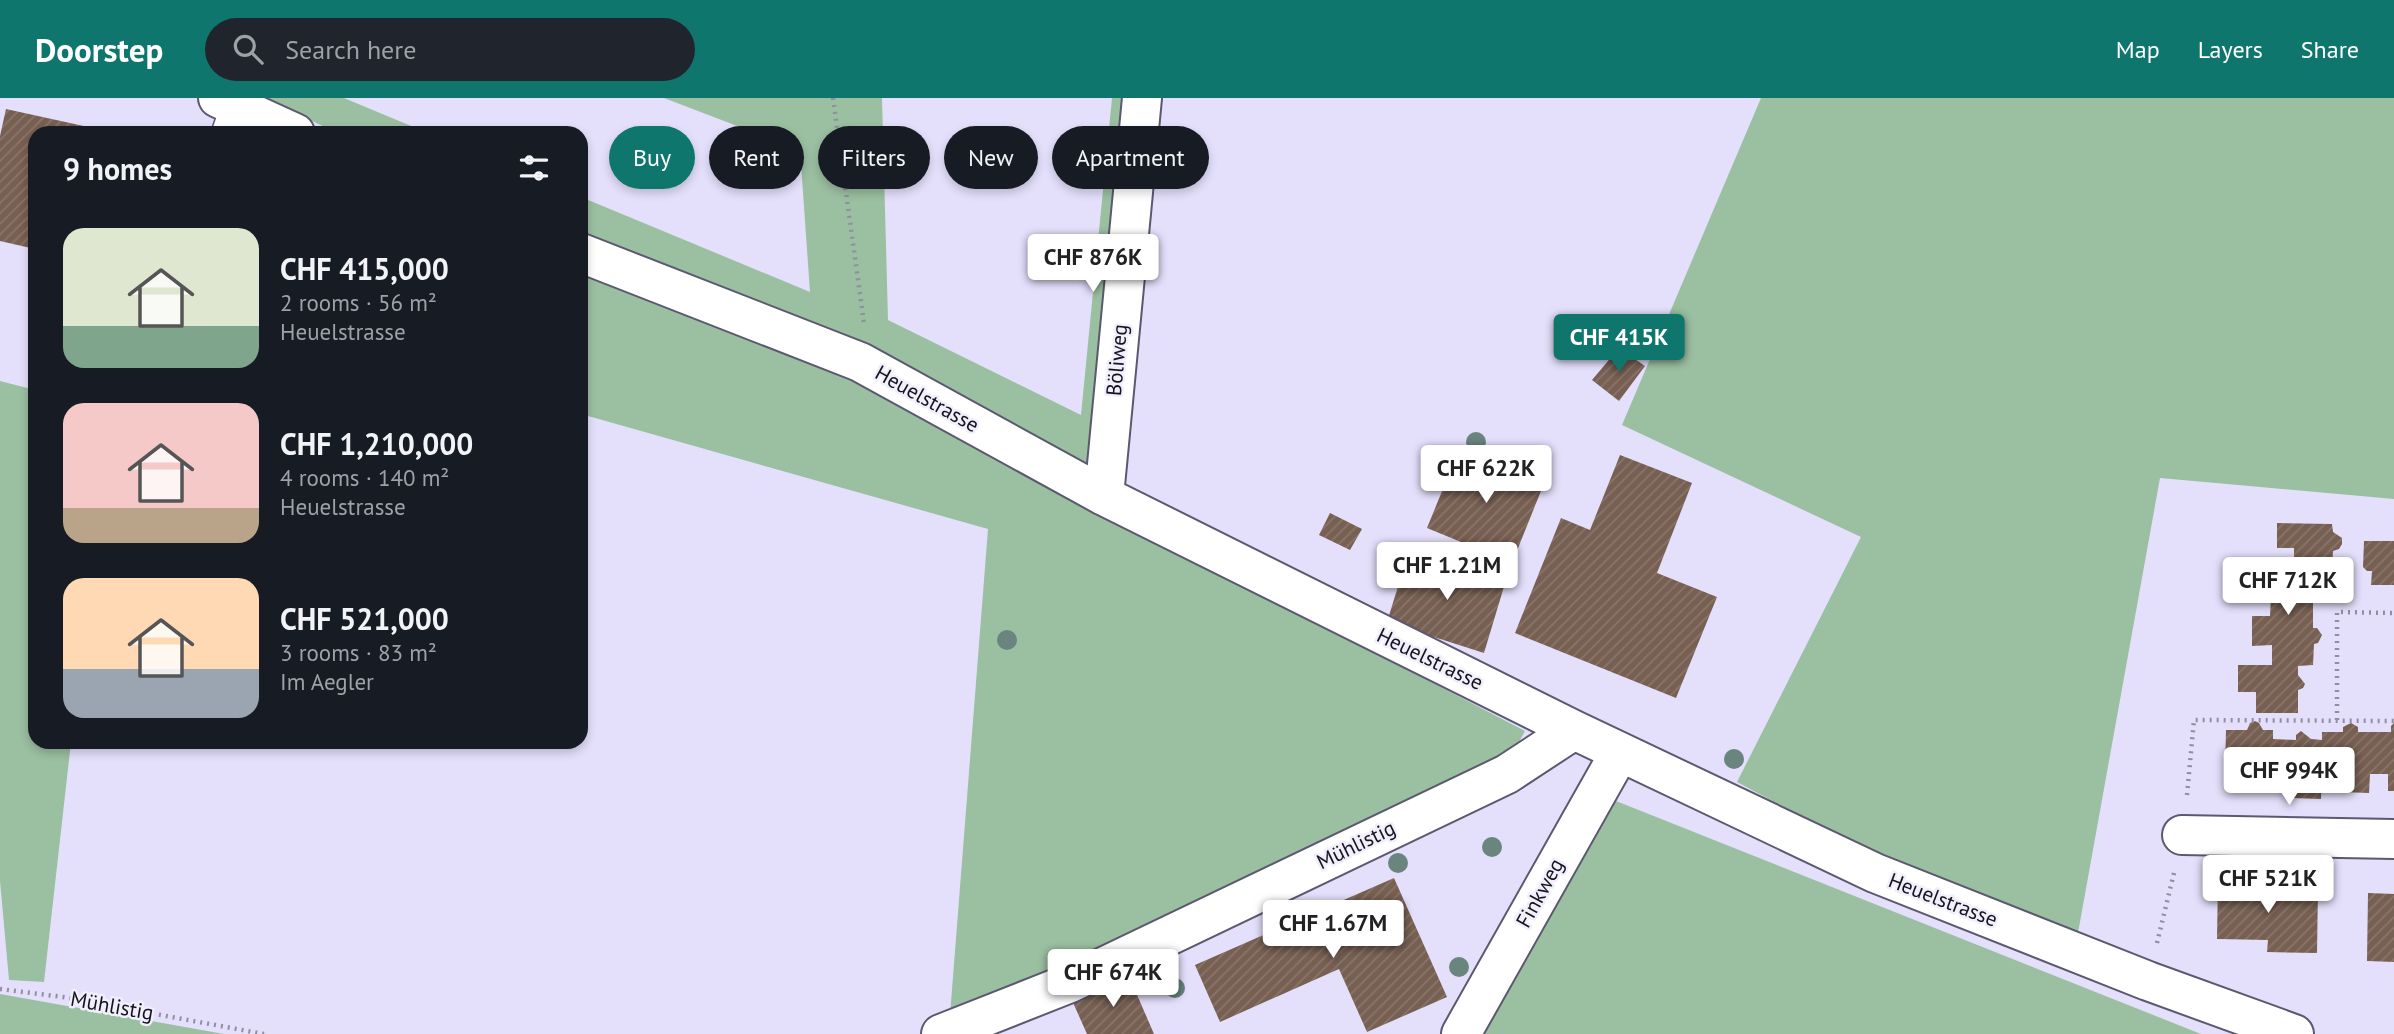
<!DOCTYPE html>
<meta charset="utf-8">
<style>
body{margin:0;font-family:"PT Sans",sans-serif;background:#20242c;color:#f1f3f6;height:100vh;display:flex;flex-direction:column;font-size:26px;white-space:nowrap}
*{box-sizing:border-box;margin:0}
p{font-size:23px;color:#9ea1a6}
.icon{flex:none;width:38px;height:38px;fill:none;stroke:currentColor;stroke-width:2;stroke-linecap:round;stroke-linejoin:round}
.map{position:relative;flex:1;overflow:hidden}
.panel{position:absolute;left:28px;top:28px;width:560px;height:623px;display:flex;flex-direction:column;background:#171b24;border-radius:21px;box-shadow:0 4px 10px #0003}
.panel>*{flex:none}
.hud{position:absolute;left:609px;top:28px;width:665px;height:63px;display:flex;gap:14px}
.price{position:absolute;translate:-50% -60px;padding:0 16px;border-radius:7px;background:#fff;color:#222;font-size:23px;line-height:46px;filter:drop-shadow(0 2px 4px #0008)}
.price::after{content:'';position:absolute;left:50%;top:42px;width:21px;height:16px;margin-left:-10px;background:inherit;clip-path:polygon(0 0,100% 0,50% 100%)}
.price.selected{background:#0f766e;color:#fff}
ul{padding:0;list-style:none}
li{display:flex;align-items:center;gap:21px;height:175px;padding:0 35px}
li span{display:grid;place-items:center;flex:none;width:196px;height:140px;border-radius:21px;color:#555}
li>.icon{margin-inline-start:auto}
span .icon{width:84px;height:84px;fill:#fffc;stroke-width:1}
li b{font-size:30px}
h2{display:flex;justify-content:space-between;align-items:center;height:84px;padding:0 35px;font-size:30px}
.pill{padding:0 24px;border-radius:32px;background:#171b24;box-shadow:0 4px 10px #0003;font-size:24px;line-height:63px}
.pill.selected{background:#0f766e;color:#fff}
header{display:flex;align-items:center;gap:42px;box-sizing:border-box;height:98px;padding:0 35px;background:#0f766e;color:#fff}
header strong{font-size:33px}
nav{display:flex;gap:38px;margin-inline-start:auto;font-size:24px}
.search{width:490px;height:63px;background:#20242c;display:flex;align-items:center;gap:18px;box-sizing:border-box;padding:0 24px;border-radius:38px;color:#9ea1a6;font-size:26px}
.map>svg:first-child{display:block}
.green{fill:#9bbfa1}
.building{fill:url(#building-hatch)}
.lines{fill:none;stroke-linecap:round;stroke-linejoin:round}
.lane-casing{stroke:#5b586f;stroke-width:24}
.street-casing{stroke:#5b586f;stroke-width:42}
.path{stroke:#918ea2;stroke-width:4.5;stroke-dasharray:2 5;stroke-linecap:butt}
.lane{stroke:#fff;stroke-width:21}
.street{stroke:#fff;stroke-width:38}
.tree{fill:#69857e}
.labels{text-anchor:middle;stroke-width:5;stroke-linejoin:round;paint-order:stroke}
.street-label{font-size:21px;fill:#15131d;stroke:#f1effb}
</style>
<header>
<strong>Doorstep</strong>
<div class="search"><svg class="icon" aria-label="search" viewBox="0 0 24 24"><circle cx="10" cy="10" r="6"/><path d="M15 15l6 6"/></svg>Search here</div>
<nav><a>Map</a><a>Layers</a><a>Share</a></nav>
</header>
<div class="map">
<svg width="2394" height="936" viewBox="0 0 2394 936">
<defs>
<pattern id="building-hatch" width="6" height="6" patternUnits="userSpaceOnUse" patternTransform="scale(1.75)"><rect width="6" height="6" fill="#775f51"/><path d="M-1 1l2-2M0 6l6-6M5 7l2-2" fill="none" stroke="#88756c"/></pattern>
</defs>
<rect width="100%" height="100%" fill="#e4e0fc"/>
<path class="green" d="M 262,0 L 344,0 L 428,35 L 338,35 Z
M 664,0 L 882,0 L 888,222 L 1081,317 L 1112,0 L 1133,0 L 1102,379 L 581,140 L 581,99 L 810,194 L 800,52 Z
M 1761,0 L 2394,0 L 2394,401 L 2160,380 L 2078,835 L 1876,758 L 1737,684 L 1861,439 L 1622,327 Z
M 581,173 L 851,281 L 1525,633 L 1509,662 L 1094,856 L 950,917 L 988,431 L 581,316 Z
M 0,283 L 35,292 L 35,644 L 71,644 L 44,884 L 9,882 L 0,783 Z
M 1611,701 L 2201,936 L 1480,936 Z
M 0,896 L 224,936 L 0,936 Z"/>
<path class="building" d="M 6,11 L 111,34 L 35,35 L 35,151 L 0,143 L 0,38 Z
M 1619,250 L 1645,268 L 1619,303 L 1592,282 Z
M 1460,349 L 1545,383 L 1512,465 L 1427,430 Z
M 1620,357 L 1692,385 L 1657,475 L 1717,499 L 1676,600 L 1515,535 L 1561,420 L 1590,432 Z
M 1330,415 L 1362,431 L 1350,452 L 1319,437 Z
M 2277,425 L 2332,426 L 2333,434 L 2342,440 L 2342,446 L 2339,451 L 2333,453 L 2332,471 L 2314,471 L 2314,481 L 2321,485 L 2322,490 L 2319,498 L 2313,498 L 2313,530 L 2317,530 L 2322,537 L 2318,545 L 2314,546 L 2313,567 L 2298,568 L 2298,577 L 2305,586 L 2303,590 L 2298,592 L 2298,615 L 2256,615 L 2256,594 L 2238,594 L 2238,567 L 2272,567 L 2272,547 L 2252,548 L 2252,518 L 2270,518 L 2271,499 L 2254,499 L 2254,471 L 2294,471 L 2294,450 L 2277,450 Z
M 2364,443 L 2394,443 L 2394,487 L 2371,487 L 2372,473 L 2367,473 L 2363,469 Z
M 1409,453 L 1506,482 L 1484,555 L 1387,524 Z
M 2255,623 L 2259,625 L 2263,632 L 2273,632 L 2273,641 L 2296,642 L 2296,637 L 2301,633 L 2311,641 L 2322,642 L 2322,634 L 2343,634 L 2343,629 L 2351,625 L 2358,629 L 2358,634 L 2391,634 L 2391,628 L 2394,625 L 2394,693 L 2388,693 L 2388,676 L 2370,676 L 2369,695 L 2340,694 L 2340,674 L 2322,673 L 2321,701 L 2293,700 L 2293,682 L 2272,681 L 2272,673 L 2225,672 L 2226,632 L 2247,632 L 2250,625 Z
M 2218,779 L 2269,780 L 2268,790 L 2318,791 L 2317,855 L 2267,854 L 2268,842 L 2217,841 Z
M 1394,780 L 1447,899 L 1367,934 L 1339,871 L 1220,924 L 1195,867 Z
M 2368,795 L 2394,796 L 2394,864 L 2367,863 Z
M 1128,876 L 1154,936 L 1087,936 L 1071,900 Z"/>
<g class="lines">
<defs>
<path id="lane" d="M 222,35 L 232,7"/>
<path id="street" d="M 218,0 L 295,35
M 581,155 L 860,264 L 1104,398 L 1574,632 L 1875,775 L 2148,883 L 2294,936
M 1104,398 L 1142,0
M 2182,737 L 2394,741
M 941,936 L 1070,885 L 1507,676 L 1574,632
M 1461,936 L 1620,654"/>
</defs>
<use href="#lane" class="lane-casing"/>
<use href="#street" class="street-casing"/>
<path class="path" d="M 833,0 L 864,225
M 2337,622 L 2337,514 L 2394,515
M 2187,697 L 2194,622 L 2394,623
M 2157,845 L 2174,775
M 0,891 L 63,899 L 264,936"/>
<use href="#lane" class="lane"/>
<use href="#street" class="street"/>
</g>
<g class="tree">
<circle cx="1476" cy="344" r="10"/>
<circle cx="1007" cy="542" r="10"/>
<circle cx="1734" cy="661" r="10"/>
<circle cx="1492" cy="749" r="10"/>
<circle cx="1398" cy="765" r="10"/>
<circle cx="1459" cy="869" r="10"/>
<circle cx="1175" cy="890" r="10"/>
</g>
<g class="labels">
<g class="street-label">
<text transform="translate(1117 262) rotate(-85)" y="7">Böliweg</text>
<text transform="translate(927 301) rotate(29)" y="7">Heuelstrasse</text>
<text transform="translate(1430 561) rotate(26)" y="7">Heuelstrasse</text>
<text transform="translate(1356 747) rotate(-26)" y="7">Mühlistig</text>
<text transform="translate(1540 795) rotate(-61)" y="7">Finkweg</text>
<text transform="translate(1943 802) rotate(21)" y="7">Heuelstrasse</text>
<text transform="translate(112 908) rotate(10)" y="7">Mühlistig</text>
</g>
</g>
</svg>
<b class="price" style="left:1093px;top:196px">CHF 876K</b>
<b class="price selected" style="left:1619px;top:276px">CHF 415K</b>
<b class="price" style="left:1486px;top:407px">CHF 622K</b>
<b class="price" style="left:1447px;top:504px">CHF 1.21M</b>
<b class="price" style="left:2288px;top:519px">CHF 712K</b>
<b class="price" style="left:2289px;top:709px">CHF 994K</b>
<b class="price" style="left:2268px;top:817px">CHF 521K</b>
<b class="price" style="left:1333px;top:862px">CHF 1.67M</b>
<b class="price" style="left:1113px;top:911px">CHF 674K</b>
<div class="hud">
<a class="pill selected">Buy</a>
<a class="pill">Rent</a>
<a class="pill">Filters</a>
<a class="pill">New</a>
<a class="pill">Apartment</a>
</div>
<section class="panel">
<h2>9 homes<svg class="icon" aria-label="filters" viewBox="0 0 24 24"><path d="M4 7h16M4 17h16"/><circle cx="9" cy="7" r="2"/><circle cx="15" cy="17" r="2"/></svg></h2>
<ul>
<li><span style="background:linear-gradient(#dfe7d0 70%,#7fa58c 0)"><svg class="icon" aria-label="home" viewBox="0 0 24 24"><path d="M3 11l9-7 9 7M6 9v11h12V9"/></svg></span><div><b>CHF 415,000</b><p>2 rooms · 56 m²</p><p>Heuelstrasse</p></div></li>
<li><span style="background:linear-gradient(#f6c9c9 75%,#b9a48a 0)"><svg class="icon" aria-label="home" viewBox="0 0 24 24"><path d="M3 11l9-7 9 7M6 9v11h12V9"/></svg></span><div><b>CHF 1,210,000</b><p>4 rooms · 140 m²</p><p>Heuelstrasse</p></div></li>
<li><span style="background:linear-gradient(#ffd9b3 65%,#9aa5b1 0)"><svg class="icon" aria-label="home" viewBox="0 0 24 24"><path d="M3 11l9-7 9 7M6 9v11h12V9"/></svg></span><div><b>CHF 521,000</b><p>3 rooms · 83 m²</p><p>Im Aegler</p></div></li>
</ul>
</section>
</div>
